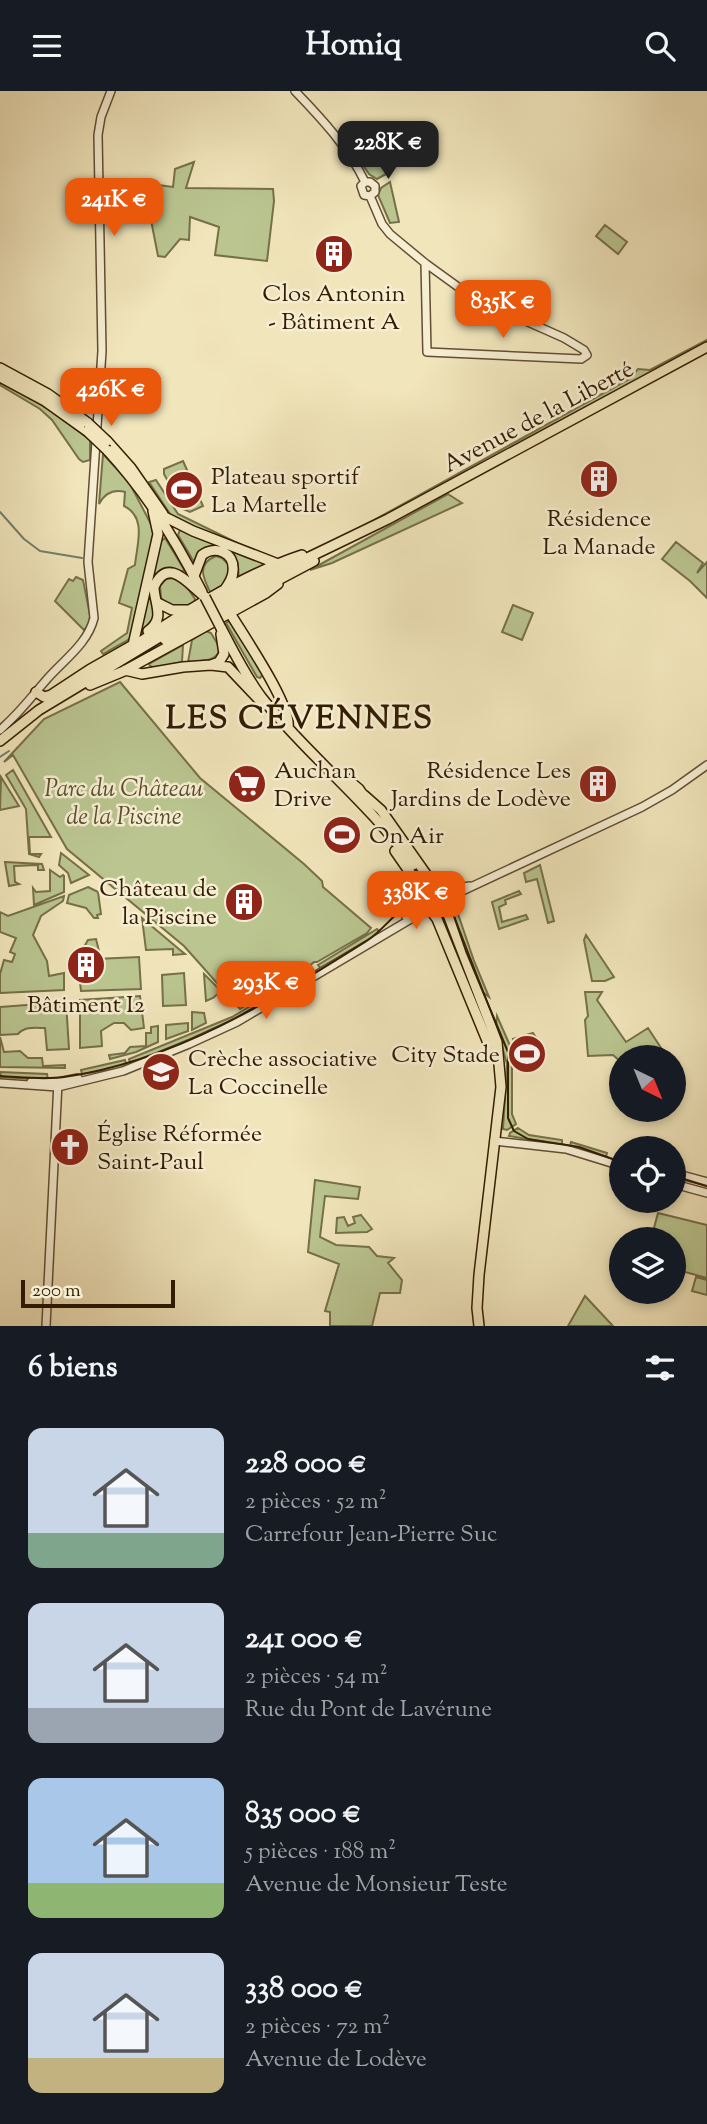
<!DOCTYPE html>
<html lang="fr">
<meta charset="utf-8">
<style>
body{margin:0;font-family:"Sorts Mill Goudy",serif;background:#242831;color:#f1f3f6;height:100vh;display:flex;flex-direction:column;font-size:26px;white-space:nowrap}
*{box-sizing:border-box;margin:0}
p{font-size:23px;color:#9ea1a6}
.icon{flex:none;width:38px;height:38px;fill:none;stroke:currentColor;stroke-width:2;stroke-linecap:round;stroke-linejoin:round}
.map{position:relative;height:1235px;overflow:hidden}
.details{display:flex;flex-direction:column;background:#171b24;flex:1}
.details>*{flex:none}
.needle{width:46px;rotate:137deg}
.tools{position:absolute;left:609px;top:954px;display:grid;gap:14px}
.tools a{display:grid;place-items:center;width:77px;height:77px;border-radius:50%;background:#171b24;box-shadow:0 4px 10px #0003;font-size:35px}
.scale{position:absolute;left:21px;bottom:18px;width:154px;box-sizing:border-box;padding-left:7px;border:4px solid #331c01;border-top:0;font-size:19px;line-height:24px;white-space:nowrap;color:#331c01;-webkit-text-stroke:5px #f6eed3;paint-order:stroke}
.price{position:absolute;translate:-50% -60px;padding:0 16px;border-radius:14px;background:#ea580c;color:#fff;font-size:23px;line-height:46px;filter:drop-shadow(0 2px 4px #0008)}
.price::after{content:'';position:absolute;left:50%;top:42px;width:21px;height:16px;margin-left:-10px;background:inherit;clip-path:polygon(0 0,100% 0,50% 100%)}
.price.active{background:#222;color:#fff}
ul{padding:0;list-style:none}
li{display:flex;align-items:center;gap:21px;height:175px;padding:0 28px}
li span{display:grid;place-items:center;flex:none;width:196px;height:140px;border-radius:14px;color:#555}
li>.icon{margin-inline-start:auto}
span .icon{width:84px;height:84px;fill:#fffc;stroke-width:1}
li b{font-size:30px}
h2{display:flex;justify-content:space-between;align-items:center;height:84px;padding:0 28px;font-size:30px}
header{display:flex;justify-content:space-between;align-items:center;height:91px;padding:0 28px;background:#171b24;font-size:32px;font-weight:800}
.map>svg:first-child{display:block}
.green{fill:#bac590;stroke:#767048;stroke-width:2}
.lines{fill:none;stroke-linecap:round;stroke-linejoin:round}
.stream{stroke:#717e6c;stroke-width:2}
.major-tunnel{stroke:#cbbd96;stroke-width:9;stroke-dasharray:9 4.5;stroke-linecap:butt}
.minor-casing{stroke:#624e30;stroke-width:10}
.major-casing{stroke:#331c01;stroke-width:12}
.minor{stroke:#f6eed3;stroke-width:7}
.major{stroke:#f1e5bb;stroke-width:9}
.tram{stroke:#331c01;stroke-width:2}
.major-bridge-casing{stroke:#331c01;stroke-width:12;stroke-linecap:butt}
.major-bridge{stroke:#f1e5bb;stroke-width:9}
.labels{text-anchor:middle;stroke-width:5;stroke-linejoin:round;paint-order:stroke}
.poi-label{font-size:24px;fill:#331c01;stroke:#f6eed3;text-anchor:start}
.street-label{font-size:24px;fill:#331c01;stroke:#f6eed3}
.park-label{font-size:24px;font-style:italic;fill:#5c4f2c;stroke:#f6eed3}
.district-label{font-size:32px;font-weight:bold;letter-spacing:2px;fill:#331c01;stroke:#f6eed3}
</style>
<header><svg class="icon" aria-label="menu" viewBox="0 0 24 24"><path d="M4 6h16M4 12h16M4 18h16"/></svg>Homiq<svg class="icon" aria-label="search" viewBox="0 0 24 24"><circle cx="10" cy="10" r="6"/><path d="M15 15l6 6"/></svg></header>
<div class="map">
<svg width="707" height="1235" viewBox="0 0 707 1235">
<rect width="100%" height="100%" fill="#f1e5bb"/>
<filter id="stains"><feTurbulence type="fractalNoise" baseFrequency=".00286" numOctaves="4"/><feColorMatrix values="0 0 0 0 .2 0 0 0 0 .09 0 0 0 0 .02 0 0 0 .5 -.17"/></filter>
<radialGradient id="worn" r=".72"><stop offset=".6" stop-color="#630" stop-opacity="0"/><stop offset="1" stop-color="#630" stop-opacity=".3"/></radialGradient>
<path class="green" d="M 383,63 L 388,82 L 377,88 L 369,83 L 357,65 Z
M 194,71 L 186,97 L 273,98 L 274,110 L 267,170 L 215,164 L 219,136 L 190,126 L 189,149 L 180,148 L 165,166 L 158,165 L 149,119 L 150,93 L 173,96 L 175,78 Z
M 390,91 L 399,131 L 390,132 L 378,104 L 381,97 Z
M 605,134 L 627,151 L 618,163 L 596,145 Z
M 707,249 L 707,251 L 398,420 L 329,454 L 631,287 L 638,278 L 650,279 Z
M 0,291 L 52,320 L 90,349 L 90,369 L 83,371 L 79,368 L 52,329 L 40,318 L 0,294 Z
M 103,363 L 129,391 L 154,439 L 133,546 L 103,563 L 101,560 L 127,542 L 132,517 L 119,512 L 128,478 L 135,474 C 137,453 147,426 124,415 L 125,401 C 113,398 105,402 99,413 Z
M 183,370 L 203,415 L 190,421 L 183,418 L 164,383 L 164,378 Z
M 156,389 L 178,423 L 270,468 L 172,426 L 149,391 Z
M 448,403 L 462,412 L 332,472 L 310,479 Z
M 180,439 L 184,439 L 266,473 L 238,489 C 243,456 213,444 194,471 L 178,444 Z
M 165,447 L 185,480 L 163,480 L 157,484 L 155,525 L 142,541 L 140,539 L 160,451 Z
M 676,451 L 703,472 L 697,482 L 707,471 L 707,507 L 690,490 L 662,468 Z
M 216,465 L 222,467 L 231,476 C 228,490 223,496 211,503 C 203,487 196,473 216,465 Z
M 76,486 L 83,489 L 90,524 L 89,534 L 84,539 L 55,510 L 69,488 L 73,490 Z
M 175,487 L 182,489 L 195,508 L 194,512 C 181,517 171,518 161,507 L 160,495 L 166,488 Z
M 513,514 L 533,522 L 522,549 L 502,541 Z
M 231,529 L 263,583 L 260,587 L 257,586 L 226,532 Z
M 206,540 L 211,542 L 220,557 C 217,572 202,569 188,571 L 192,549 Z
M 183,554 L 182,571 L 156,577 L 150,575 L 149,573 Z
M 120,591 L 200,687 L 304,773 L 322,790 L 323,796 L 371,837 L 367,842 L 317,871 L 314,871 L 307,877 L 240,918 L 184,855 L 67,758 L 13,664 L 4,671 L 44,628 Z
M 13,679 L 51,746 L 29,746 L 30,763 L 41,763 L 39,766 L 29,763 L 26,718 L 6,684 Z
M 1,686 L 19,715 L 0,719 Z
M 61,762 L 89,784 L 71,792 L 68,782 L 59,774 Z
M 5,771 L 42,773 L 44,779 L 38,779 L 38,774 L 14,775 L 15,791 L 19,793 L 9,795 Z
M 540,774 L 554,830 L 548,832 L 537,788 L 526,791 L 524,782 Z
M 50,779 L 60,786 L 63,784 L 64,785 L 64,801 L 34,814 L 33,797 L 36,801 L 50,800 Z
M 88,796 L 98,801 L 101,823 L 97,824 L 98,827 L 94,827 L 86,817 L 67,812 L 69,804 Z
M 519,800 L 521,803 L 505,809 L 506,813 L 499,816 L 502,831 L 526,824 L 528,828 L 499,838 L 492,811 Z
M 64,805 L 63,810 L 41,825 L 33,844 L 47,870 L 49,885 L 64,882 L 64,899 L 0,902 L 0,883 L 4,869 L 12,871 L 15,863 L 10,861 L 16,847 L 0,841 L 0,821 L 8,825 Z
M 456,817 L 474,870 L 489,906 L 480,899 L 448,819 Z
M 142,827 L 180,859 L 185,863 L 173,864 L 173,858 L 146,859 Z
M 377,838 L 380,841 L 376,845 L 321,878 L 318,874 Z
M 586,844 L 614,886 L 605,890 L 592,890 L 584,849 Z
M 96,848 L 100,864 L 71,867 L 71,863 L 84,856 L 88,849 Z
M 139,866 L 141,898 L 81,900 L 79,882 L 96,880 L 96,868 Z
M 309,880 L 311,884 L 236,930 L 131,975 L 129,968 L 232,926 Z
M 184,882 L 186,914 L 163,915 L 162,884 Z
M 204,883 L 221,900 L 213,907 L 206,910 Z
M 585,901 L 602,901 L 597,909 L 626,951 L 648,937 L 667,966 L 621,966 L 621,986 L 619,985 L 621,971 L 613,964 L 588,965 L 585,929 L 588,925 Z
M 140,905 L 144,937 L 131,939 L 124,932 L 114,932 L 101,940 L 102,955 L 80,957 L 80,909 Z
M 66,911 L 69,958 L 47,959 L 45,937 C 36,937 25,935 18,943 L 0,944 L 0,916 Z
M 192,921 L 204,922 L 206,932 L 192,939 Z
M 497,925 L 512,959 L 512,1023 L 516,1033 L 507,1039 L 503,1038 L 507,973 L 496,935 Z
M 188,932 L 188,940 L 166,948 L 166,934 Z
M 158,935 L 158,951 L 136,961 L 110,968 L 109,964 L 125,962 L 130,956 L 146,955 L 146,942 L 151,942 L 151,936 Z
M 533,942 L 537,948 L 536,968 L 519,969 L 518,958 L 516,958 L 513,948 Z
M 0,946 L 4,961 L 20,960 L 28,967 L 42,967 L 43,975 L 65,974 L 65,977 L 0,976 Z
M 125,969 L 127,975 L 124,977 L 82,983 L 81,979 Z
M 0,981 L 47,983 L 48,989 L 1,986 Z
M 518,1037 L 529,1044 L 562,1049 L 562,1054 L 509,1045 L 510,1042 Z
M 571,1051 L 607,1062 L 606,1066 L 570,1056 Z
M 315,1089 L 360,1096 L 358,1108 L 325,1105 L 320,1146 L 336,1154 L 369,1156 L 377,1165 L 394,1167 L 388,1172 L 402,1189 L 400,1202 L 380,1202 L 372,1235 L 330,1235 L 330,1221 L 325,1220 L 339,1173 L 308,1161 Z
M 658,1122 L 707,1134 L 707,1187 L 674,1178 L 674,1148 L 651,1148 Z
M 361,1124 L 372,1138 L 367,1141 L 336,1142 L 337,1127 L 344,1126 L 348,1135 L 355,1132 L 353,1126 Z
M 696,1186 L 707,1189 L 707,1204 L 692,1200 Z
M 585,1205 L 613,1235 L 568,1235 Z"/>
<g class="lines">
<path class="stream" d="M 0,421 L 24,448 L 40,460 L 82,467
M 0,666 L 9,660"/>
<path class="major-tunnel" d="M 424,792 L 438,818"/>
<defs>
<path id="minor" d="M 295,0 C 322,28 348,56 365,91
M 365,91 L 370,91 L 375,95 L 375,101 L 370,105
M 365,91 L 361,95 L 364,104 L 370,105
M 370,105 L 382,133 L 390,143 L 425,172 L 472,206 L 564,247 L 584,259 L 587,264 L 581,268 L 427,261 L 425,172
M 0,639 C 19,623 32,605 48,587 C 65,568 88,552 94,527 L 88,471 L 102,260 L 98,44 L 101,26 L 111,0
M 406,826 C 425,810 445,796 470,795
M 31,991 L 58,991 L 78,987
M 0,992 L 58,996 L 123,980 L 189,953 L 237,931 L 443,809 L 642,716 L 672,699 L 707,674
M 494,1050 L 566,1058 L 621,1075
M 674,1082 L 707,1091
M 674,1093 L 707,1102
M 46,1235 L 58,991"/>
<path id="major" d="M 0,277 L 48,303 L 88,332
M 0,286 L 45,310 L 87,340
M 107,350 L 131,377 L 163,423
M 107,359 C 146,401 177,451 202,501
M 165,426 L 193,440 L 278,473
M 194,485 L 202,464 C 215,454 235,461 233,480 C 233,488 228,494 223,501
M 158,512 L 172,519 L 187,519
M 230,522 C 243,544 292,615 288,636
M 221,537 C 234,561 246,586 262,607 C 309,666 370,712 413,774
M 148,540 C 166,528 154,512 154,496 C 168,464 189,494 204,505
M 165,549 L 314,470
M 122,564 C 171,528 244,483 302,464
M 211,574 L 219,571 L 224,563 L 221,543
M 125,579 L 142,583 L 183,576 L 211,574 L 228,576 L 264,614
M 90,594 L 124,580 L 266,502 L 278,493
M 36,601 L 44,606 L 51,604 L 89,579 L 133,554 L 158,443 L 153,420
M 0,650 L 39,619 L 203,520 L 270,485 L 388,428 L 707,256
M 341,683 L 359,698 L 365,707
M 364,704 L 381,719 L 440,803 L 497,951 L 501,996 L 479,1184 L 477,1217 L 479,1235
M 395,760 L 420,796 L 429,817 L 437,828 L 488,952 L 497,966"/>
</defs>
<use href="#minor" class="minor-casing"/>
<use href="#major" class="major-casing"/>
<use href="#minor" class="minor"/>
<use href="#major" class="major"/>
<path class="tram" d="M 0,985 C 21,986 43,989 64,986 C 176,970 274,908 368,849 C 387,837 412,799 435,799 L 444,804 L 449,811 L 466,860 L 508,961 L 508,1027 L 514,1040 L 528,1048 L 579,1056 L 621,1071
M 674,1085 L 707,1095"/>
<defs>
<path id="major-bridge" d="M 88,332 L 107,350
M 87,340 L 107,359
M 205,506 L 221,537"/>
</defs>
<use href="#major-bridge" class="major-bridge-casing"/>
<use href="#major-bridge" class="major-bridge"/>
</g>
<defs>
<symbol id="building-disc" viewBox="-11 -11 22 22"><circle r="9.5" fill="#8f2418" stroke="#f6eed3"/><path d="M-4-6H4V6H1V3H-1V6H-4ZM-2.5-4.3h1.7v1.8h-1.7ZM.8-4.3h1.7v1.8H.8ZM-2.5-1h1.7V.8h-1.7ZM.8-1h1.7V.8H.8Z" fill="#fff"/></symbol>
<symbol id="stadium-disc" viewBox="-11 -11 22 22"><circle r="9.5" fill="#8f2418" stroke="#f6eed3"/><path d="M0-5a6.5 5 0 1 0 0 10a6.5 5 0 1 0 0-10ZM-3.5-1.8h7v3.6h-7Z" fill="#fff"/></symbol>
<symbol id="supermarket-disc" viewBox="-11 -11 22 22"><circle r="9.5" fill="#8f2418" stroke="#f6eed3"/><path d="M-6-5.5h2.5l.6 2H6L4.5 2H-2.5L-4.4-4H-6ZM-1.5 3.2a1.3 1.3 0 1 0 .1 0ZM3 3.2a1.3 1.3 0 1 0 .1 0Z" fill="#fff"/></symbol>
<symbol id="school-disc" viewBox="-11 -11 22 22"><circle r="9.5" fill="#8f2418" stroke="#f6eed3"/><path d="M0-5L7-2L0 1L-7-2ZM-4 1L0 2.5L4 1V4Q0 6-4 4Z" fill="#fff"/></symbol>
<symbol id="church-disc" viewBox="-11 -11 22 22"><circle r="9.5" fill="#8f2418" stroke="#f6eed3"/><path d="M-1.2-6h2.4v3.5h3.3v2.4h-3.3V6h-2.4V-.1h-3.3v-2.4h3.3Z" fill="#fff"/></symbol>
</defs>
<g fill-rule="evenodd">
<use href="#building-disc" x="312" y="141" width="44" height="44"/>
<use href="#building-disc" x="577" y="366" width="44" height="44"/>
<use href="#stadium-disc" x="162" y="377" width="44" height="44"/>
<use href="#supermarket-disc" x="225" y="671" width="44" height="44"/>
<use href="#building-disc" x="576" y="671" width="44" height="44"/>
<use href="#stadium-disc" x="320" y="722" width="44" height="44"/>
<use href="#building-disc" x="222" y="789" width="44" height="44"/>
<use href="#building-disc" x="64" y="852" width="44" height="44"/>
<use href="#stadium-disc" x="505" y="941" width="44" height="44"/>
<use href="#school-disc" x="139" y="959" width="44" height="44"/>
<use href="#church-disc" x="48" y="1034" width="44" height="44"/>
</g>
<g class="labels">
<g class="poi-label">
<text x="334" y="210" text-anchor="middle">Clos Antonin<tspan x="334" dy="28">- Bâtiment A</tspan></text>
<text x="211" y="393">Plateau sportif<tspan x="211" dy="28">La Martelle</tspan></text>
<text x="599" y="435" text-anchor="middle">Résidence<tspan x="599" dy="28">La Manade</tspan></text>
<text x="274" y="687">Auchan<tspan x="274" dy="28">Drive</tspan></text>
<text x="571" y="687" text-anchor="end">Résidence Les<tspan x="571" dy="28">Jardins de Lodève</tspan></text>
<text x="369" y="752">On Air</text>
<text x="217" y="805" text-anchor="end">Château de<tspan x="217" dy="28">la Piscine</tspan></text>
<text x="86" y="921" text-anchor="middle">Bâtiment I2</text>
<text x="500" y="971" text-anchor="end">City Stade</text>
<text x="188" y="975">Crèche associative<tspan x="188" dy="28">La Coccinelle</tspan></text>
<text x="97" y="1050">Église Réformée<tspan x="97" dy="28">Saint-Paul</tspan></text>
</g>
<g class="street-label">
<text transform="translate(538 325) rotate(-28)" y="8">Avenue de la Liberté</text>
</g>
<g class="park-label">
<text x="124" y="705">Parc du Château<tspan x="124" dy="28">de la Piscine</tspan></text>
</g>
<g class="district-label">
<text x="300" y="637">LES CÉVENNES</text>
</g>
</g>
<rect width="100%" height="100%" filter="url(#stains)"/>
<rect width="100%" height="100%" fill="url(#worn)"/>
</svg>
<div class="tools">
<a><svg class="needle" viewBox="-14 -14 28 28"><path d="M0-13l5 13h-10z" fill="#e53935"/><path d="M0 13l5-13h-10z" fill="#9ea1a6"/></svg></a>
<a><svg class="icon" aria-label="locate" viewBox="0 0 24 24"><circle cx="12" cy="12" r="6"/><path d="M12 2v4M12 18v4M2 12h4M18 12h4"/></svg></a>
<a><svg class="icon" aria-label="layers" viewBox="0 0 24 24"><path d="M12 4l9 5-9 5-9-5zM3 14l9 5 9-5"/></svg></a>
</div>
<div class="scale">200 m</div>
<b class="price active" style="left:388px;top:90px">228K €</b>
<b class="price" style="left:114px;top:147px">241K €</b>
<b class="price" style="left:503px;top:249px">835K €</b>
<b class="price" style="left:111px;top:337px">426K €</b>
<b class="price" style="left:416px;top:840px">338K €</b>
<b class="price" style="left:266px;top:930px">293K €</b>
</div>
<section class="details">
<h2>6 biens<svg class="icon" aria-label="filters" viewBox="0 0 24 24"><path d="M4 7h16M4 17h16"/><circle cx="9" cy="7" r="2"/><circle cx="15" cy="17" r="2"/></svg></h2>
<ul>
<li><span style="background:linear-gradient(#c9d6e8 75%,#7fa58c 0)"><svg class="icon" aria-label="home" viewBox="0 0 24 24"><path d="M3 11l9-7 9 7M6 9v11h12V9"/></svg></span><div><b>228 000 €</b><p>2 pièces · 52 m²</p><p>Carrefour Jean-Pierre Suc</p></div></li>
<li><span style="background:linear-gradient(#c9d6e8 75%,#9aa5b1 0)"><svg class="icon" aria-label="home" viewBox="0 0 24 24"><path d="M3 11l9-7 9 7M6 9v11h12V9"/></svg></span><div><b>241 000 €</b><p>2 pièces · 54 m²</p><p>Rue du Pont de Lavérune</p></div></li>
<li><span style="background:linear-gradient(#a9c7e8 75%,#8fb573 0)"><svg class="icon" aria-label="home" viewBox="0 0 24 24"><path d="M3 11l9-7 9 7M6 9v11h12V9"/></svg></span><div><b>835 000 €</b><p>5 pièces · 188 m²</p><p>Avenue de Monsieur Teste</p></div></li>
<li><span style="background:linear-gradient(#c9d6e8 75%,#c2b280 0)"><svg class="icon" aria-label="home" viewBox="0 0 24 24"><path d="M3 11l9-7 9 7M6 9v11h12V9"/></svg></span><div><b>338 000 €</b><p>2 pièces · 72 m²</p><p>Avenue de Lodève</p></div></li>
</ul>
</section>
